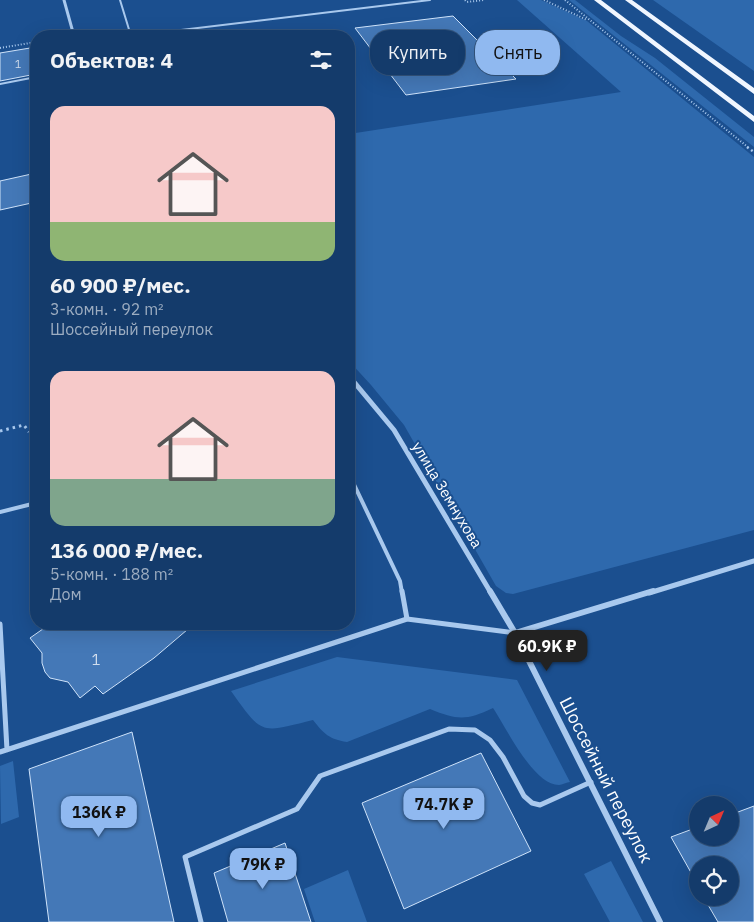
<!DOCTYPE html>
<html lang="ru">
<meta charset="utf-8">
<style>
body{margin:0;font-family:"IBM Plex Sans",sans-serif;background:#1d4271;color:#f1f3f6;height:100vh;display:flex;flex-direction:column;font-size:19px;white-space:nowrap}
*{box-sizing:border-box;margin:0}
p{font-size:16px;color:#9dadc1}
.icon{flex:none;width:28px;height:28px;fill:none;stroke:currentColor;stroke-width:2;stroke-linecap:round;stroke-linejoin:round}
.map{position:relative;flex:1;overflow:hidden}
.sheet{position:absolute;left:30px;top:30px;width:325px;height:600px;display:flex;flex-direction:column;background:#143b6b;border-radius:20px;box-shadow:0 5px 20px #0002,0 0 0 1px #33557e}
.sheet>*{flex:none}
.banner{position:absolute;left:370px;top:30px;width:309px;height:45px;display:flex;gap:10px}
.needle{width:32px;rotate:44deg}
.fabs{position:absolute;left:689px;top:796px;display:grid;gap:10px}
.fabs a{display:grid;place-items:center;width:50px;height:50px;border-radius:50%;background:#143b6b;box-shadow:0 5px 20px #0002,0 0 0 1px #33557e;font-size:25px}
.price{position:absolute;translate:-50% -42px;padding:0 11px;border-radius:10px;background:#90b9f0;color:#111;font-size:16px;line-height:32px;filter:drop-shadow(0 1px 2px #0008)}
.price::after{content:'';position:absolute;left:50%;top:30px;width:15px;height:11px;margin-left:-8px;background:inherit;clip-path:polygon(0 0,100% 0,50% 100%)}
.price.active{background:#222;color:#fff}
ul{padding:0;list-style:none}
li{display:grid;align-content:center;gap:10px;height:265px;padding:0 20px}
li span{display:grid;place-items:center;height:155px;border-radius:15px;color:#555}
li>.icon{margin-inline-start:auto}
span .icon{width:90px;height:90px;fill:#fffc;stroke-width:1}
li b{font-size:21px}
h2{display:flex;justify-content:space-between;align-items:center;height:60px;padding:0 20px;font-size:21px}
.tag{padding:0 18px;border-radius:20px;background:#143b6b;box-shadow:0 5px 20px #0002,0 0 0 1px #33557e;font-size:18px;line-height:45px}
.tag.active{background:#90b9f0;color:#111}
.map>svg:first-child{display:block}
.green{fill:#2e69ad}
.building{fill:#4478b7;stroke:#cfe3fa}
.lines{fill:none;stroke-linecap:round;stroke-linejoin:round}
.path-far2{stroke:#a9c9ee;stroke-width:2;stroke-dasharray:1 2;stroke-linecap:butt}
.path-far1{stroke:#a9c9ee;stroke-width:2.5;stroke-dasharray:2 3;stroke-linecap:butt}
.path{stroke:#a9c9ee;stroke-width:3;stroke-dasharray:2.5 4;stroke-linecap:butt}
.service-far2{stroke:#a9c9ee;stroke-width:2}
.service-far1{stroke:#a9c9ee;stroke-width:4}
.service{stroke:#a9c9ee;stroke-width:5}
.minor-far2{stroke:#a9c9ee;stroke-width:3}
.minor-far1{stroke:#a9c9ee;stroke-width:5}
.minor{stroke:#a9c9ee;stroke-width:6}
.primary{fill:#f0f6ff;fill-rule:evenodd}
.labels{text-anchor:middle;stroke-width:4;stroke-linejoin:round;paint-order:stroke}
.far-number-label{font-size:11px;fill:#d0dded}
.street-label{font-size:15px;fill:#fff;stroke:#1b4f8f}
.near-number-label{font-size:15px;fill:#d0dded}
.near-street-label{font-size:18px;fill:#fff;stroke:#1b4f8f}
</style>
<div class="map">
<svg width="754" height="922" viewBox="0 0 754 922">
<rect width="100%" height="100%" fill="#1b4f8f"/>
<path class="green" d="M 517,0 L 541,0 L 587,21 L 754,157 L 754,530 L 513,594 L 506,593 L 496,586 L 404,425 L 371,385 L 349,361 L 349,134 L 621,92 Z
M 569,0 L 575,0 L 621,36 L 655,58 L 754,137 L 754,147 Z
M 653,0 L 754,0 L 754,71 Z
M 337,657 L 517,680 L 570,782 C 567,782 562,785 559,785 C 533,785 506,727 493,708 C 466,721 457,720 430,709 L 347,742 C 329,739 324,734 313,720 C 260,733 263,736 231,691 Z
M 13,761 L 19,817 L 1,824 L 0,766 Z
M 611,861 L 643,922 L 610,922 L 584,874 Z
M 348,870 L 367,922 L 315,922 L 304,889 Z"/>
<path class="building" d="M 453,16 L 516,79 L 406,95 L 355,28 Z
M 36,47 L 36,74 L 0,81 L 0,53 Z
M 36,173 L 36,202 L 0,210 L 0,181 Z
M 50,624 L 194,624 L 154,658 L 103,694 L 95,686 L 80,698 L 68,682 L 50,678 L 45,672 L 42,663 L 42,653 L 30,638 Z
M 132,732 L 174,922 L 49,922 L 29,769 Z
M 481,753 L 531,851 L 404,909 L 362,803 Z
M 754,806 L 754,922 L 718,922 L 704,898 L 730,898 L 730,865 L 698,865 L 698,885 L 671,837 L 698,827 L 698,838 L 730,838 L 730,815 Z
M 285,843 L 311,922 L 228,922 L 214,873 Z"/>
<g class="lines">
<path class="path-far2" d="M 465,0 L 467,2 L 484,0
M 544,0 L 587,20
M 565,0 L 749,148
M 0,48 L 36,42"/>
<path class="path-far1" d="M 747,147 L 754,152"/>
<path class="path" d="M 0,431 L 24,425 L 29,432"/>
<path class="service-far2" d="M 120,0 L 131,36 L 430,0
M 0,84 L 36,77"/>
<path class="service-far1" d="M 349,474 L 400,581 L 402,593
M 0,512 L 36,503"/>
<path class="service" d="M 402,591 L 407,619
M 0,624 L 7,750
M 0,752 L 407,619 L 515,633
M 201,922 L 185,857 L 297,809 L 320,776 L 449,729 L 475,730 L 490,740 L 503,757 L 524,796 L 532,803 L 540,805 L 591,782"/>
<path class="minor-far2" d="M 64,0 L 74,36"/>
<path class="minor-far1" d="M 349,376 L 394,430 L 491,593
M 649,593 L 754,561"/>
<path class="minor" d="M 490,591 L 515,633
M 653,591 L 515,633 L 660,922"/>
<path class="primary" d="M 594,0 L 601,0 L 754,116 L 754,122 Z
M 625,0 L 632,0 L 754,88 L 754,94 Z"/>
</g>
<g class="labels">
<g class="far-number-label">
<text x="18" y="68">1</text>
</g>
<g class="street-label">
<text transform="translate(447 495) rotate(59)" y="5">улица Земнухова</text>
</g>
<g class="near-number-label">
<text x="96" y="665">1</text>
</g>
<g class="near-street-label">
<text transform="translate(606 780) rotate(63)" y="6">Шоссейный переулок</text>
</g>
</g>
</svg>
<div class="fabs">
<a><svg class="needle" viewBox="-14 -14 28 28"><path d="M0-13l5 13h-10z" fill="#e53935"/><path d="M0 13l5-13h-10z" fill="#9dadc1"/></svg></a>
<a><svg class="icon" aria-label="locate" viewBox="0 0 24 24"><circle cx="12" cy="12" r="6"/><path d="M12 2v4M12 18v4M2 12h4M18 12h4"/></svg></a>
</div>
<b class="price active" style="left:547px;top:672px">60.9K ₽</b>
<b class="price" style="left:444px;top:830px">74.7K ₽</b>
<b class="price" style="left:99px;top:838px">136K ₽</b>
<b class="price" style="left:263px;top:890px">79K ₽</b>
<div class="banner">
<a class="tag">Купить</a>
<a class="tag active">Снять</a>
</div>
<section class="sheet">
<h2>Объектов: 4<svg class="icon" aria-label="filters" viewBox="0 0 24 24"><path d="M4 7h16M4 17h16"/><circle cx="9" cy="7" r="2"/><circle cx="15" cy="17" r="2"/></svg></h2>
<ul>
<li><span style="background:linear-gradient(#f6c9c9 75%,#8fb573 0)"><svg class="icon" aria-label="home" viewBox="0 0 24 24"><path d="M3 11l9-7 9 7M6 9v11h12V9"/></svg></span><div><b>60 900 ₽/мес.</b><p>3-комн. · 92 m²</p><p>Шоссейный переулок</p></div></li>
<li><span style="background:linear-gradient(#f6c9c9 70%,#7fa58c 0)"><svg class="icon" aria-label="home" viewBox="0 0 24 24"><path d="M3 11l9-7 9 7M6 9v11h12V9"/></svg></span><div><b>136 000 ₽/мес.</b><p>5-комн. · 188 m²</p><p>Дом</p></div></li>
</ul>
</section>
</div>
